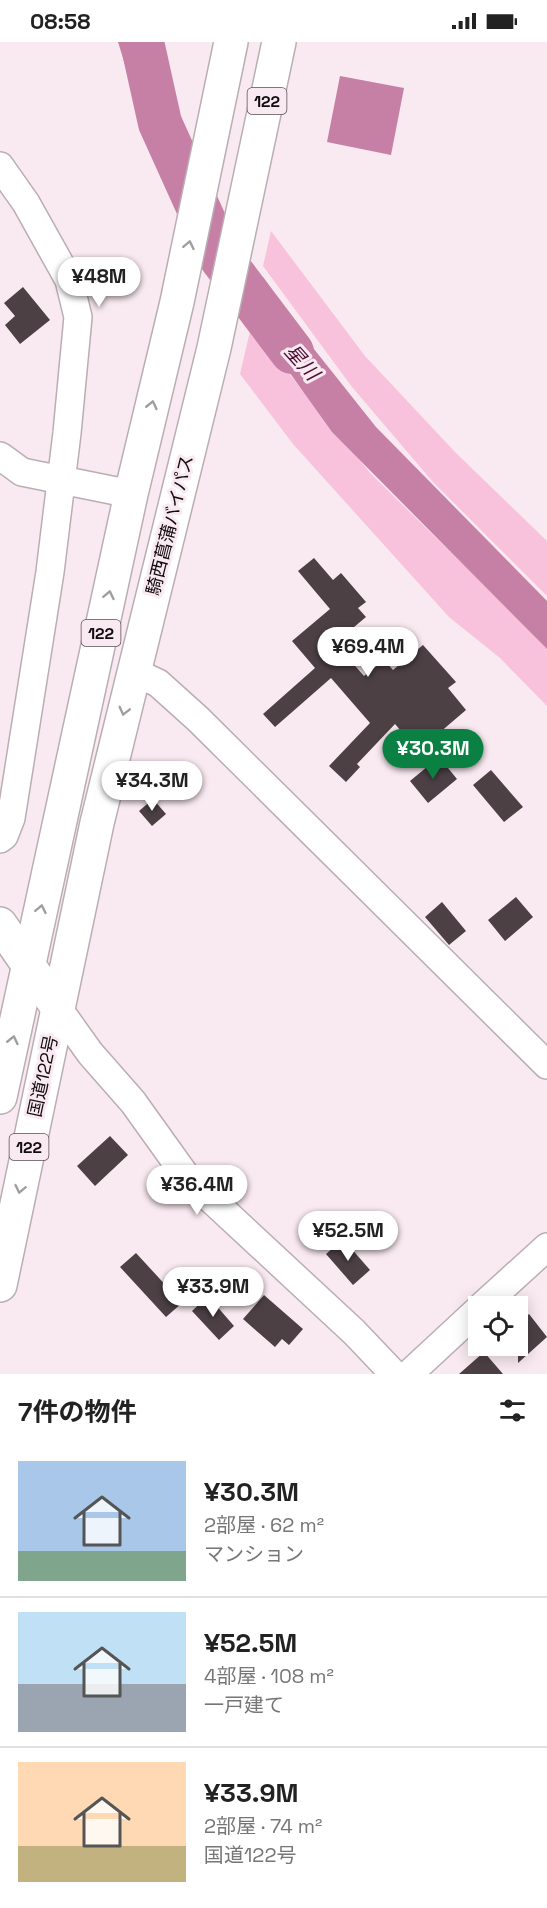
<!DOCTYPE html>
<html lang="ja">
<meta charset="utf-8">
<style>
body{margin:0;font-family:"Space Grotesk","Noto Sans JP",sans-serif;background:#f2f2f2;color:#222;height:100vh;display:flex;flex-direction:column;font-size:22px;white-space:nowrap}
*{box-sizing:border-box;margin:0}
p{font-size:20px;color:#767676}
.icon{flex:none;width:33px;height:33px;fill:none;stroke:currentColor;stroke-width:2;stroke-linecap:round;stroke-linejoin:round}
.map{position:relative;height:1332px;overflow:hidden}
.panel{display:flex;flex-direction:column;background:#fff;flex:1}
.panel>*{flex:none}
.buttons{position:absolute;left:468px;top:1254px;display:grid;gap:12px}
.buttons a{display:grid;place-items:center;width:60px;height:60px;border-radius:0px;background:#fff;box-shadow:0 3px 15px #0003;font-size:30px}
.price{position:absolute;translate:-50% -51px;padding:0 14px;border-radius:21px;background:#fff;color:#222;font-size:20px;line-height:39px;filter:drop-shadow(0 2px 3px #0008)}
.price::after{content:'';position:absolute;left:50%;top:36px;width:18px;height:14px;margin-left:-9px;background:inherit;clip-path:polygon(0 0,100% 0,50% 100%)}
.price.active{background:#0b8043;color:#fff}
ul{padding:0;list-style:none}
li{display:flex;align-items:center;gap:18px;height:150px;padding:0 18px}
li+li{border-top:2px solid #e0e0e0}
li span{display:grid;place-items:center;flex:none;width:168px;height:120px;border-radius:0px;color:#555}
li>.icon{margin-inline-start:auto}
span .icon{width:72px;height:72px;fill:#fffc;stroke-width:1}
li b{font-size:26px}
h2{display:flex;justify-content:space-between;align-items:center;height:72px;padding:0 18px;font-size:26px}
.status{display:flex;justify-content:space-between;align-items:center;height:42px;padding:0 30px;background:#fff;direction:ltr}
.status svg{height:16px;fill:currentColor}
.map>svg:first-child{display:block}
.green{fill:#f8c2dd}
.water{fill:#c780a5}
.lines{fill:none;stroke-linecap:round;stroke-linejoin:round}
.river{stroke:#c780a5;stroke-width:44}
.building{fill:#4c4045}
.street-casing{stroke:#bbadb4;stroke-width:30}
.secondary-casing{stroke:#bbadb4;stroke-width:36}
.highway-casing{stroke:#bbadb4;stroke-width:36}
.street{stroke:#fff;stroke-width:27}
.secondary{stroke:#fff;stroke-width:33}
.highway{stroke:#fff;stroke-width:33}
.oneway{stroke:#a09e9f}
.labels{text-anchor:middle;stroke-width:6;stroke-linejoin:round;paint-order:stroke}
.shield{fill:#f9e9f0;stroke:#574e52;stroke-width:1.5}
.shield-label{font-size:16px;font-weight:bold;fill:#110c0e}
.street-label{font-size:18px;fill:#110c0e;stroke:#f9e9f0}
.water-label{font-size:20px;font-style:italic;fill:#4c0c34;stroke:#f9e9f0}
</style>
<div class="status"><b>08:58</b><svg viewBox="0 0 49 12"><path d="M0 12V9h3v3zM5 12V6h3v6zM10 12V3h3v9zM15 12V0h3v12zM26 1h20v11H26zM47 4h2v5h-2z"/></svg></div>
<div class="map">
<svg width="547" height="1332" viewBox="0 0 547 1332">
<rect width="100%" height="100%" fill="#f9e9f0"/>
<path class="green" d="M 271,189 L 365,314 L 456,411 L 547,499 L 547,554 L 433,440 L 352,345 L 263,224 Z
M 251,285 L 371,432 L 479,538 L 547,607 L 547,664 L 500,616 L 449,575 L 293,402 L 240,332 Z"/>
<path class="water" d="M 118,0 L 158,0 L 163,30 L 183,82 L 168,148 L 149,99 Z
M 340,34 L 404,46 L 391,113 L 327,100 Z
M 263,235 L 306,297 L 376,385 L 547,559 L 547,607 L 332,390 L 252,278 Z"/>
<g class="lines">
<path class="river" d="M 142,0 L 160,81 L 221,216 L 292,310"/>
</g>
<path class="building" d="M 23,245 L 50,278 L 20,302 L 5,283 L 15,274 L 4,261 Z
M 314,516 L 333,538 L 341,531 L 366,560 L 358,566 L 366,575 L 335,601 L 364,634 L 384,618 L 393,628 L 423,603 L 456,640 L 448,646 L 466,668 L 418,709 L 395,682 L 357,722 L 360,725 L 346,740 L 329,724 L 370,681 L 331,636 L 275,685 L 263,672 L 315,626 L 292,599 L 330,567 L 298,529 Z
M 439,715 L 457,737 L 428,761 L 410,739 Z
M 491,728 L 523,765 L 504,780 L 473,743 Z
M 153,757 L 166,772 L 152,784 L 139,769 Z
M 516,855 L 533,875 L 505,899 L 488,878 Z
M 442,860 L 466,889 L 449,903 L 425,875 Z
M 110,1094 L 128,1113 L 95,1144 L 77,1124 Z
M 343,1197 L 370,1228 L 353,1243 L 326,1212 Z
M 136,1211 L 182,1261 L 166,1275 L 120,1225 Z
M 264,1253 L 303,1287 L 289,1303 L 282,1297 L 275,1305 L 243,1277 Z
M 208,1254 L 234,1284 L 219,1298 L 192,1269 Z
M 529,1272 L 547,1295 L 518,1321 L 518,1282 Z
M 484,1310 L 503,1332 L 459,1332 Z"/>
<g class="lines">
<defs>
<path id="street" d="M 0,124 L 26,161 L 69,238 L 78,275 L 67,391 L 50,530 L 11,776 L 4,794 L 0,797
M 0,414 L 22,430 L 131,452
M 134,630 L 158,641 L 198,677 L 547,1023
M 58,966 L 90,1011 L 133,1060 L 186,1134 L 354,1290 L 394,1332
M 482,1264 L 547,1205
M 409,1332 L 478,1268"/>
<path id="secondary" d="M 0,882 L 58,966"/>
<path id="highway" d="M 0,1055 L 131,452 L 177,260 L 231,0
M 0,1243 L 97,781 L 214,306 L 279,0"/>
</defs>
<use href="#street" class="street-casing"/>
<use href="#secondary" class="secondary-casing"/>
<use href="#highway" class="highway-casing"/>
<use href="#street" class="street"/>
<use href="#secondary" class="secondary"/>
<use href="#highway" class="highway"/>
</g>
<defs><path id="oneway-chevron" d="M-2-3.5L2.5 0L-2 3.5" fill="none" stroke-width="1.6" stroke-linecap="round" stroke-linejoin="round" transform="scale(1.5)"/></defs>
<g class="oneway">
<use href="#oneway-chevron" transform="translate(189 203) rotate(-78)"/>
<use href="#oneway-chevron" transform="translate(152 363) rotate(-77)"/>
<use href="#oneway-chevron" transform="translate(109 553) rotate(-78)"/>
<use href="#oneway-chevron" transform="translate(124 669) rotate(104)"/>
<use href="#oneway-chevron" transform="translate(41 867) rotate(-78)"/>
<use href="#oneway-chevron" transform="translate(13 998) rotate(-77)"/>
<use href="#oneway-chevron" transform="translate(20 1147) rotate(102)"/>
</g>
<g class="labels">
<g class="shield">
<rect x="247.5" y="46" width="39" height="26" rx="4.5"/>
<rect x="81.5" y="578" width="39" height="26" rx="4.5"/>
<rect x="9.5" y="1092" width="39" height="26" rx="4.5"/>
</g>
<g class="shield-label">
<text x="267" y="65">122</text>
<text x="101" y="597">122</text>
<text x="29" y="1111">122</text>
</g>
<g class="street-label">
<text transform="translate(170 483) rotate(-76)" y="6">騎西菖蒲バイパス</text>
<text transform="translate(43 1034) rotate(-78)" y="6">国道122号</text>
</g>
<g class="water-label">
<text transform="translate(302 320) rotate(48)" y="7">星川</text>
</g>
</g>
</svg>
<div class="buttons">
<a><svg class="icon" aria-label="locate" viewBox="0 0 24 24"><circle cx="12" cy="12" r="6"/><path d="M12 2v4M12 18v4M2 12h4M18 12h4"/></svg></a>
</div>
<b class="price" style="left:99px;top:266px">¥48M</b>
<b class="price" style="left:368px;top:636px">¥69.4M</b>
<b class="price active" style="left:433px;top:738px">¥30.3M</b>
<b class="price" style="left:152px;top:770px">¥34.3M</b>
<b class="price" style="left:197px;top:1174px">¥36.4M</b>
<b class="price" style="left:348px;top:1220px">¥52.5M</b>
<b class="price" style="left:213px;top:1276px">¥33.9M</b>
</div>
<section class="panel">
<h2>7件の物件<svg class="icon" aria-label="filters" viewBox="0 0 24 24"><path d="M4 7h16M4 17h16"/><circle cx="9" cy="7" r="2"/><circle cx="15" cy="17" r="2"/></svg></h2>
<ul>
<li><span style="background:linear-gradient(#a9c7e8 75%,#7fa58c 0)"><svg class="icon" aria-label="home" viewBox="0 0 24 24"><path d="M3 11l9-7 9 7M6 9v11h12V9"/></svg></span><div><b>¥30.3M</b><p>2部屋 · 62 m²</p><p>マンション</p></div></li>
<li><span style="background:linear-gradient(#bfe0f5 60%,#9aa5b1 0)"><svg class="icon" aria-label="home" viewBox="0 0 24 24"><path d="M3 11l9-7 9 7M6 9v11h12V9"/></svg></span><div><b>¥52.5M</b><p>4部屋 · 108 m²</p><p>一戸建て</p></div></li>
<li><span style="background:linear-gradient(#ffd9b3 70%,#c2b280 0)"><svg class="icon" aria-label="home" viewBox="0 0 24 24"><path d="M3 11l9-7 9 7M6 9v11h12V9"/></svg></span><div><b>¥33.9M</b><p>2部屋 · 74 m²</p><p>国道122号</p></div></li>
</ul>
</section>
